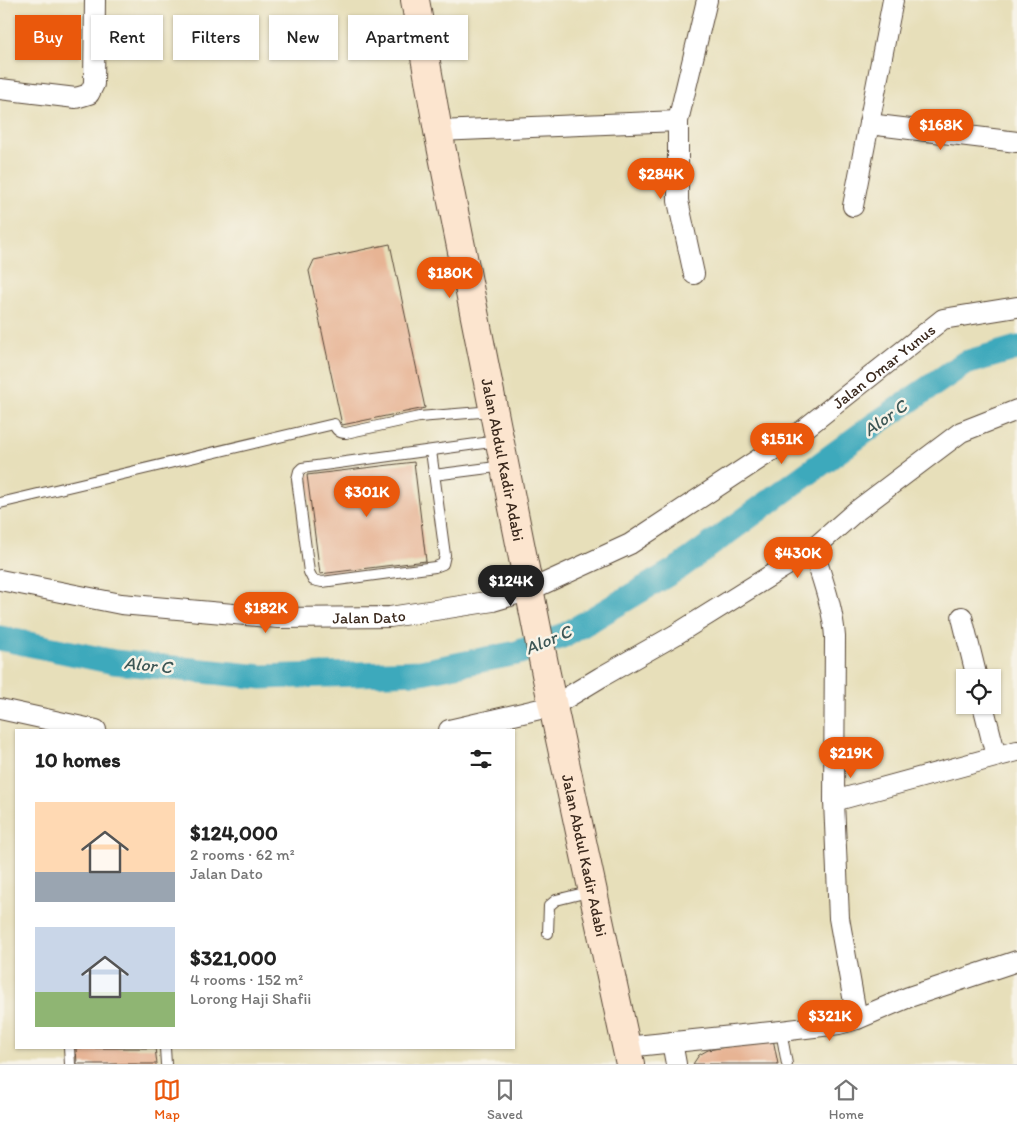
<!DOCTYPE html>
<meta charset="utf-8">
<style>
body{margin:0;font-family:Itim,sans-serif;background:#f6f6f6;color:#222;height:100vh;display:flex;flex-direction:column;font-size:19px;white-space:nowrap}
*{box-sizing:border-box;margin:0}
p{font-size:16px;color:#767676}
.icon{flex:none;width:28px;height:28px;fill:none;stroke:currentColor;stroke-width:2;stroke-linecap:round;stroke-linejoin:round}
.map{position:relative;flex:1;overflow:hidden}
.drawer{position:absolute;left:15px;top:729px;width:500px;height:320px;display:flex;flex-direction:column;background:#fff;border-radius:0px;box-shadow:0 1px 4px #0004}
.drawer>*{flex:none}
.guide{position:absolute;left:15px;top:15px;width:500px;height:45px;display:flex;gap:10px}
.fabs{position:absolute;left:956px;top:669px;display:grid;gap:10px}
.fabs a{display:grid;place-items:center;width:45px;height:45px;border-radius:0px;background:#fff;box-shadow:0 1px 4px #0004;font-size:25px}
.price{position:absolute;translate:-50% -42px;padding:0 11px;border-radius:18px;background:#ea580c;color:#fff;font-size:16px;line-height:32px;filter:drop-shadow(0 1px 2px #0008)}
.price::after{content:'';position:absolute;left:50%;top:30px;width:15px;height:11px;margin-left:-8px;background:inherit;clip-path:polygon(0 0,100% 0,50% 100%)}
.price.selected{background:#222;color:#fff}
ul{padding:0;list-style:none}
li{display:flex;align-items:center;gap:15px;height:125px;padding:0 20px}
li span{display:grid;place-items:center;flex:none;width:140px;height:100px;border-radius:0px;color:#555}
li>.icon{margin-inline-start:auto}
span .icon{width:60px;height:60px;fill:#fffc;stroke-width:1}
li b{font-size:21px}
h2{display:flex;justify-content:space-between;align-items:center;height:60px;padding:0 20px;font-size:21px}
.tag{padding:0 18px;border-radius:0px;background:#fff;box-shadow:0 1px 4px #0004;font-size:18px;line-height:45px}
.tag.selected{background:#ea580c;color:#fff}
.tab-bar{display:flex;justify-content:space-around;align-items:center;height:70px;border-top:1px solid #e0e0e0;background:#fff;font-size:14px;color:#767676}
.tab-bar a{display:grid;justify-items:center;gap:2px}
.tab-bar .selected{color:#ea580c}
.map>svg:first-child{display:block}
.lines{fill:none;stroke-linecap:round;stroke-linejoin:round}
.canal{stroke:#3da9bc;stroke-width:25}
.building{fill:#e7b494}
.lane-casing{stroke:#554535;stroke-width:12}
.street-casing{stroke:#554535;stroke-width:22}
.secondary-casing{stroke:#554535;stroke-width:30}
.lane{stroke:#fff;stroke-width:10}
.street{stroke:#fff;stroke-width:20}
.secondary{stroke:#fce5cf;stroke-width:28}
.labels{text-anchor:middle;stroke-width:5;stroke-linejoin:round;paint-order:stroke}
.street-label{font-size:16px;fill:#3b2a1e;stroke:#f7f3e8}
.water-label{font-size:18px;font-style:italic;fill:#3c5655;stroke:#f7f3e8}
</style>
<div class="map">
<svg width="1017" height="1064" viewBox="0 0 1017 1064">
<rect width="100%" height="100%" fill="#f7f3e8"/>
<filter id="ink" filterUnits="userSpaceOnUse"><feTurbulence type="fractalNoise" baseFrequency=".02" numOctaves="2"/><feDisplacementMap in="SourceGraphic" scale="10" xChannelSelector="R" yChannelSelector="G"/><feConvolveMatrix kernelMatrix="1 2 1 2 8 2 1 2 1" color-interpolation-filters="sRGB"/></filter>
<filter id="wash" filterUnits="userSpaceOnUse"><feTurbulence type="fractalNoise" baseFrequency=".0096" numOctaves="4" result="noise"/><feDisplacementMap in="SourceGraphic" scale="20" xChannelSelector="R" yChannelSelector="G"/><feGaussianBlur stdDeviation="1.12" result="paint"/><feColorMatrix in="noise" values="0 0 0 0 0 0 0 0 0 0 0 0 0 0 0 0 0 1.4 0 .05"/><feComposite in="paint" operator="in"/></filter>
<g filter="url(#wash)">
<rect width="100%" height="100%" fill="#e7dfba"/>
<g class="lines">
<path class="canal" d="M 0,638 L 114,662 L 262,677 L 421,672 L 517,653 L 567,634 L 680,567 L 874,425 L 965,363 L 1017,348"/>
</g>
<g id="blocks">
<path class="building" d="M 390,244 L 425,408 L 342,425 L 309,271 L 314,260 Z
M 414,462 L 426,561 L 320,574 L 307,475 Z
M 773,1039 L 778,1064 L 693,1064 L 699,1055 L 708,1050 Z
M 76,1048 L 155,1048 L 157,1064 L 77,1064 Z"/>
</g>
</g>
<g filter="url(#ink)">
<use href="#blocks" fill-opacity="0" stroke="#554535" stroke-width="1"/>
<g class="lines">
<defs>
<path id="lane" d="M 431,451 L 445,555 L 443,564 L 435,567 L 322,582 L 313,580 L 309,572 L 297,479 L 299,471 L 302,468 L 498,441
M 434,475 L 504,466
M 0,503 L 334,424 C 336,430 339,433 346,433 L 419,417 L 493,411
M 548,933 L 549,906 L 556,900 L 592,891
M 781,1031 L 787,1064
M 69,1048 L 70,1064
M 165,1048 L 166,1064"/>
<g id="street">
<path d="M 0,89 L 76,98 L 89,94 L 94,84 L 95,0"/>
<path d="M 869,124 L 1017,142"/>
<path d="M 438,131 L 678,121"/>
<path d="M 853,206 L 893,0"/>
<path d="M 694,274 L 678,201 L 678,121 L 707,0"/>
<path d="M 813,549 C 822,579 833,607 835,637 L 834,801 L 839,918 L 857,1019"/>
<path id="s1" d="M 0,580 L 121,604 L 278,618 L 390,617 L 493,601 L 530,590 L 630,544 L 803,430 L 943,319 L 1017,307"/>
<path d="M 962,617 L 977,678"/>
<path d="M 983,705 L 996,756"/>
<path d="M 0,709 L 96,730"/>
<path d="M 449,730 L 553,706 L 601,677 L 675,635 L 813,549 L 855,512 L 961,432 L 1017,410"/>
<path d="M 834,801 L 1017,751"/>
<path d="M 672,1042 L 676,1064"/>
<path d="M 626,1047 L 781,1031 L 839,1024 L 857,1019 L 909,997 L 1017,961"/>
</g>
<g id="secondary">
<path id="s2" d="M 415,0 L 438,131 L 546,674 L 630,1064"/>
</g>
</defs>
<use href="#lane" class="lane-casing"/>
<use href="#street" class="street-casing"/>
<use href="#secondary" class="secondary-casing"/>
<use href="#lane" class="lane"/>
<use href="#street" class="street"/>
<use href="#secondary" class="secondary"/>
</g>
</g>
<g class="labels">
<g class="street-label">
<text dy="6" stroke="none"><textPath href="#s1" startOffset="956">Jalan Omar Yunus</textPath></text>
<text dy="6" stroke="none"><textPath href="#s2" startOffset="468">Jalan Abdul Kadir Adabi</textPath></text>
<text dy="6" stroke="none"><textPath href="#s1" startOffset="372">Jalan Dato</textPath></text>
<text dy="6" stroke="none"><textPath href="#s2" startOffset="872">Jalan Abdul Kadir Adabi</textPath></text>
</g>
<g class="water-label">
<text transform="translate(885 418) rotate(-35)" y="6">Alor C</text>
<text transform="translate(548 640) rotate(-23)" y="6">Alor C</text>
<text transform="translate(148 665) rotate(6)" y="6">Alor C</text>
</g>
</g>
</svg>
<div class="fabs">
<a><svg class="icon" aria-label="locate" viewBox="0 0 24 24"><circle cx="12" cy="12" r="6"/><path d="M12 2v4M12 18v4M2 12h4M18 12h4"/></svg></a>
</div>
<b class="price" style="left:941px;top:151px">$168K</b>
<b class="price" style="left:661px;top:200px">$284K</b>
<b class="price" style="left:450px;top:299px">$180K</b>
<b class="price" style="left:782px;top:465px">$151K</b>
<b class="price" style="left:367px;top:518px">$301K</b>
<b class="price" style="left:798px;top:579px">$430K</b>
<b class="price selected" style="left:511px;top:607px">$124K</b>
<b class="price" style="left:266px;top:634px">$182K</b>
<b class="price" style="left:851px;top:779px">$219K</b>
<b class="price" style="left:830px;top:1042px">$321K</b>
<div class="guide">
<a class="tag selected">Buy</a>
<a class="tag">Rent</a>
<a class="tag">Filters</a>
<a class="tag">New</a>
<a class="tag">Apartment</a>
</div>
<section class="drawer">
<h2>10 homes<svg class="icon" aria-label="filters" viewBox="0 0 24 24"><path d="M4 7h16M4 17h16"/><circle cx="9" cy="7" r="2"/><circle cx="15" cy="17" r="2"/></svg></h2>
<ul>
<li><span style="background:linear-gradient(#ffd9b3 70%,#9aa5b1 0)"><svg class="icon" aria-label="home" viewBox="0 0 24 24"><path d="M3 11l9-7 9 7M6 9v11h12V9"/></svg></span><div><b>$124,000</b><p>2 rooms · 62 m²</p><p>Jalan Dato</p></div></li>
<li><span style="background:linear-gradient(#c9d6e8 65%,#8fb573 0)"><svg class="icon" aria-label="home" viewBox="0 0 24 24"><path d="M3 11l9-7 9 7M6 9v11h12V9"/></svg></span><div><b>$321,000</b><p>4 rooms · 152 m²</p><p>Lorong Haji Shafii</p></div></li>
</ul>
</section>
</div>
<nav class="tab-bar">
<a class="selected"><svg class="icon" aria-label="map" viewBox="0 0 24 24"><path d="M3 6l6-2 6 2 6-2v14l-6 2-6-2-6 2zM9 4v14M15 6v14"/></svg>Map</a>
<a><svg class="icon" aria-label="saved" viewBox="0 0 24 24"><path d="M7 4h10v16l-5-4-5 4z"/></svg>Saved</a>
<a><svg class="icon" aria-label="home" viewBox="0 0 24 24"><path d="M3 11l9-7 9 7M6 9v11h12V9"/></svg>Home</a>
</nav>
